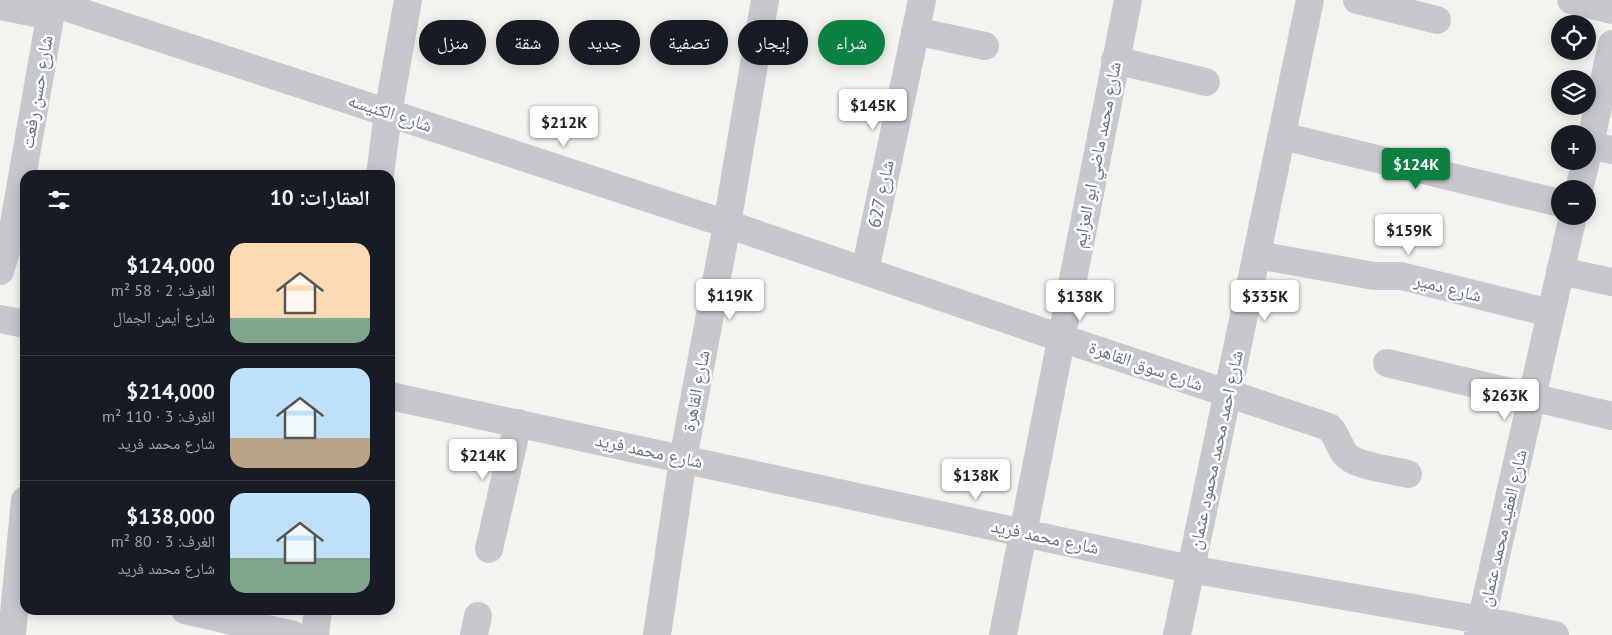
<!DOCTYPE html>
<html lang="ar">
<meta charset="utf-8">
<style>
body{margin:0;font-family:"PT Sans","Noto Naskh Arabic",sans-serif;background:#242831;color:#f1f3f6;direction:rtl;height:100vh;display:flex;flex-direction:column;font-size:19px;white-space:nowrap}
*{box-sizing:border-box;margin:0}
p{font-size:16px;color:#9ea1a6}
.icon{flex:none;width:28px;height:28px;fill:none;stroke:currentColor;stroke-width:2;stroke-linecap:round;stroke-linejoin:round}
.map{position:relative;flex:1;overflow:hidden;direction:ltr}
.drawer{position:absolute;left:20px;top:170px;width:375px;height:445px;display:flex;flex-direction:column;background:#171b24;border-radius:15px;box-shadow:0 2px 12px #0003;direction:rtl}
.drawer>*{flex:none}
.hud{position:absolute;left:410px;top:20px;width:475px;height:45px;direction:rtl;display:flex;gap:10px}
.controls{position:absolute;left:1551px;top:15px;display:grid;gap:10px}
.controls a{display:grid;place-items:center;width:45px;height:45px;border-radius:50%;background:#171b24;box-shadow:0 2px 12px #0003;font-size:25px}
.price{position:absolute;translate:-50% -42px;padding:0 11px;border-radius:5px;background:#fff;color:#222;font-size:16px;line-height:32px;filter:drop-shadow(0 1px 2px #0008)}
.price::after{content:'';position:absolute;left:50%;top:30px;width:15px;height:11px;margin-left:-8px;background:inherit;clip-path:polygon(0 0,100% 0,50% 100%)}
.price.active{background:#0b8043;color:#fff}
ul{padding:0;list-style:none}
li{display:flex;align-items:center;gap:15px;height:125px;padding:0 25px}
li+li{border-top:1px solid #363941}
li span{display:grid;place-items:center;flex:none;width:140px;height:100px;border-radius:15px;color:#555}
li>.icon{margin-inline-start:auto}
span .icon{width:60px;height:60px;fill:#fffc;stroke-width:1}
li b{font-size:21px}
h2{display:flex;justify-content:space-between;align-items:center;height:60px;padding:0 25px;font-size:21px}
.pill{padding:0 18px;border-radius:22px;background:#171b24;box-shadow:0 2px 12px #0003;font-size:18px;line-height:45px}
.pill.active{background:#0b8043;color:#fff}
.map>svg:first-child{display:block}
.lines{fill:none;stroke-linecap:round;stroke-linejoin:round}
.minor{stroke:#c6c8cc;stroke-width:28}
.labels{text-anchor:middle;stroke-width:5;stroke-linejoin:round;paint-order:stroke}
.street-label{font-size:18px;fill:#626f81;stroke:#fff}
</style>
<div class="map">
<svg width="1612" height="635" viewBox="0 0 1612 635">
<rect width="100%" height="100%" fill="#f3f4ef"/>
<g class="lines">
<path class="minor" d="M 1357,0 L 1437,20
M 1571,0 L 1612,10
M 53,3 L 727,224 L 1061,338 L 1329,427 C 1337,435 1338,444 1345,454 C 1354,466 1392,470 1408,474
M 0,6 L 50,16
M 915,31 L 985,46
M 1115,60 L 1206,82
M 1282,136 L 1560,203
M 1589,145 L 1612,150
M 1588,153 L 1612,44
M 380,175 L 388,113 L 408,0
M 1579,189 L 1586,161
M 1257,255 L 1374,276 L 1401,276 L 1550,313
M 0,271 L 13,229 L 53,0
M 865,271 L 922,0
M 1560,271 L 1612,282
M 0,319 L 25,324
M 1387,363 L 1612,416
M 390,396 L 1190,569 L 1481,620 L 1555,635
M 489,549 L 518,423
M 185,610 L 293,635
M 12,635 L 25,500
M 315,635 L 318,610
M 474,635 L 478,616
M 657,635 L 683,459 L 727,224 L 765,0
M 1003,635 L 1128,0
M 1177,635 L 1310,0
M 1478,635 L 1573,216"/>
</g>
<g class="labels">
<g class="street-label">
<text transform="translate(37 92) rotate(-80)" y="6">شارع حسن رفعت</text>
<text transform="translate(390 113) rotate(18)" y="6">شارع الكنيسه</text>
<text transform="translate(1097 155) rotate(-79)" y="6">شارع محمد ماضي ابو العزايم</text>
<text transform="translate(881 194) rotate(-78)" y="6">شارع 627</text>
<text transform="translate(1448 288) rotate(14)" y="6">شارع دمير</text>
<text transform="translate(1146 366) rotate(19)" y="6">شارع سوق القاهرة</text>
<text transform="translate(696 391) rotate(-79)" y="6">شارع القاهرة</text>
<text transform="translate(1216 450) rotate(-78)" y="6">شارع احمد محمد محمود عثمان</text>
<text transform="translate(649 451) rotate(12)" y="6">شارع محمد فريد</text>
<text transform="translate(1503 528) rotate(-77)" y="6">شارع العقيد محمد عثمان</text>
<text transform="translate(1045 537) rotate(12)" y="6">شارع محمد فريد</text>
</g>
</g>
</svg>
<div class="controls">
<a><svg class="icon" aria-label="locate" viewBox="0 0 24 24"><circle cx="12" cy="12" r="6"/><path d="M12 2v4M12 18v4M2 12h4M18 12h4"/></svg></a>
<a><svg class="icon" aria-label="layers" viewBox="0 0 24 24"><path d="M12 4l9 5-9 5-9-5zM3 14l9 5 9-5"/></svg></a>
<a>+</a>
<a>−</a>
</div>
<b class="price" style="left:873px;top:131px">$145K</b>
<b class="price" style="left:564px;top:148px">$212K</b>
<b class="price active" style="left:1416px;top:190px">$124K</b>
<b class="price" style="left:1409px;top:256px">$159K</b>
<b class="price" style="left:730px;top:321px">$119K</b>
<b class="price" style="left:1080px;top:322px">$138K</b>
<b class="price" style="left:1265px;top:322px">$335K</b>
<b class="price" style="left:1505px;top:421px">$263K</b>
<b class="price" style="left:483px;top:481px">$214K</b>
<b class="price" style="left:976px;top:501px">$138K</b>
<div class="hud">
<a class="pill active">شراء</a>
<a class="pill">إيجار</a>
<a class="pill">تصفية</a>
<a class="pill">جديد</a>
<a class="pill">شقة</a>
<a class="pill">منزل</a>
</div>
<section class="drawer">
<h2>العقارات: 10<svg class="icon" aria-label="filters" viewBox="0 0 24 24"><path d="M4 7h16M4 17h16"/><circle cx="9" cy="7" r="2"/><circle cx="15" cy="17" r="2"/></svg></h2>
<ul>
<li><span style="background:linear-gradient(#ffd9b3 75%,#7fa58c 0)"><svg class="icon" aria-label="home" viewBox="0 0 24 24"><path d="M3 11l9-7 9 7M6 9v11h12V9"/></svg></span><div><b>$124,000</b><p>الغرف: 2 · 58 m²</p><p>شارع أيمن الجمال</p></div></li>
<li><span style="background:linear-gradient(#bfe0f5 70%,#b9a48a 0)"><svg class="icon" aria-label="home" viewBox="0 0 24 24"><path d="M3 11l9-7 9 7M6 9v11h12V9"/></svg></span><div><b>$214,000</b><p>الغرف: 3 · 110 m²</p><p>شارع محمد فريد</p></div></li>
<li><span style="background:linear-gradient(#bfe0f5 65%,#7fa58c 0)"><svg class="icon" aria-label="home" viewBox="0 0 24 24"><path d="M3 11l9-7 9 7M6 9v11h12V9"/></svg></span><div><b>$138,000</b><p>الغرف: 3 · 80 m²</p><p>شارع محمد فريد</p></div></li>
</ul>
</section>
</div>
